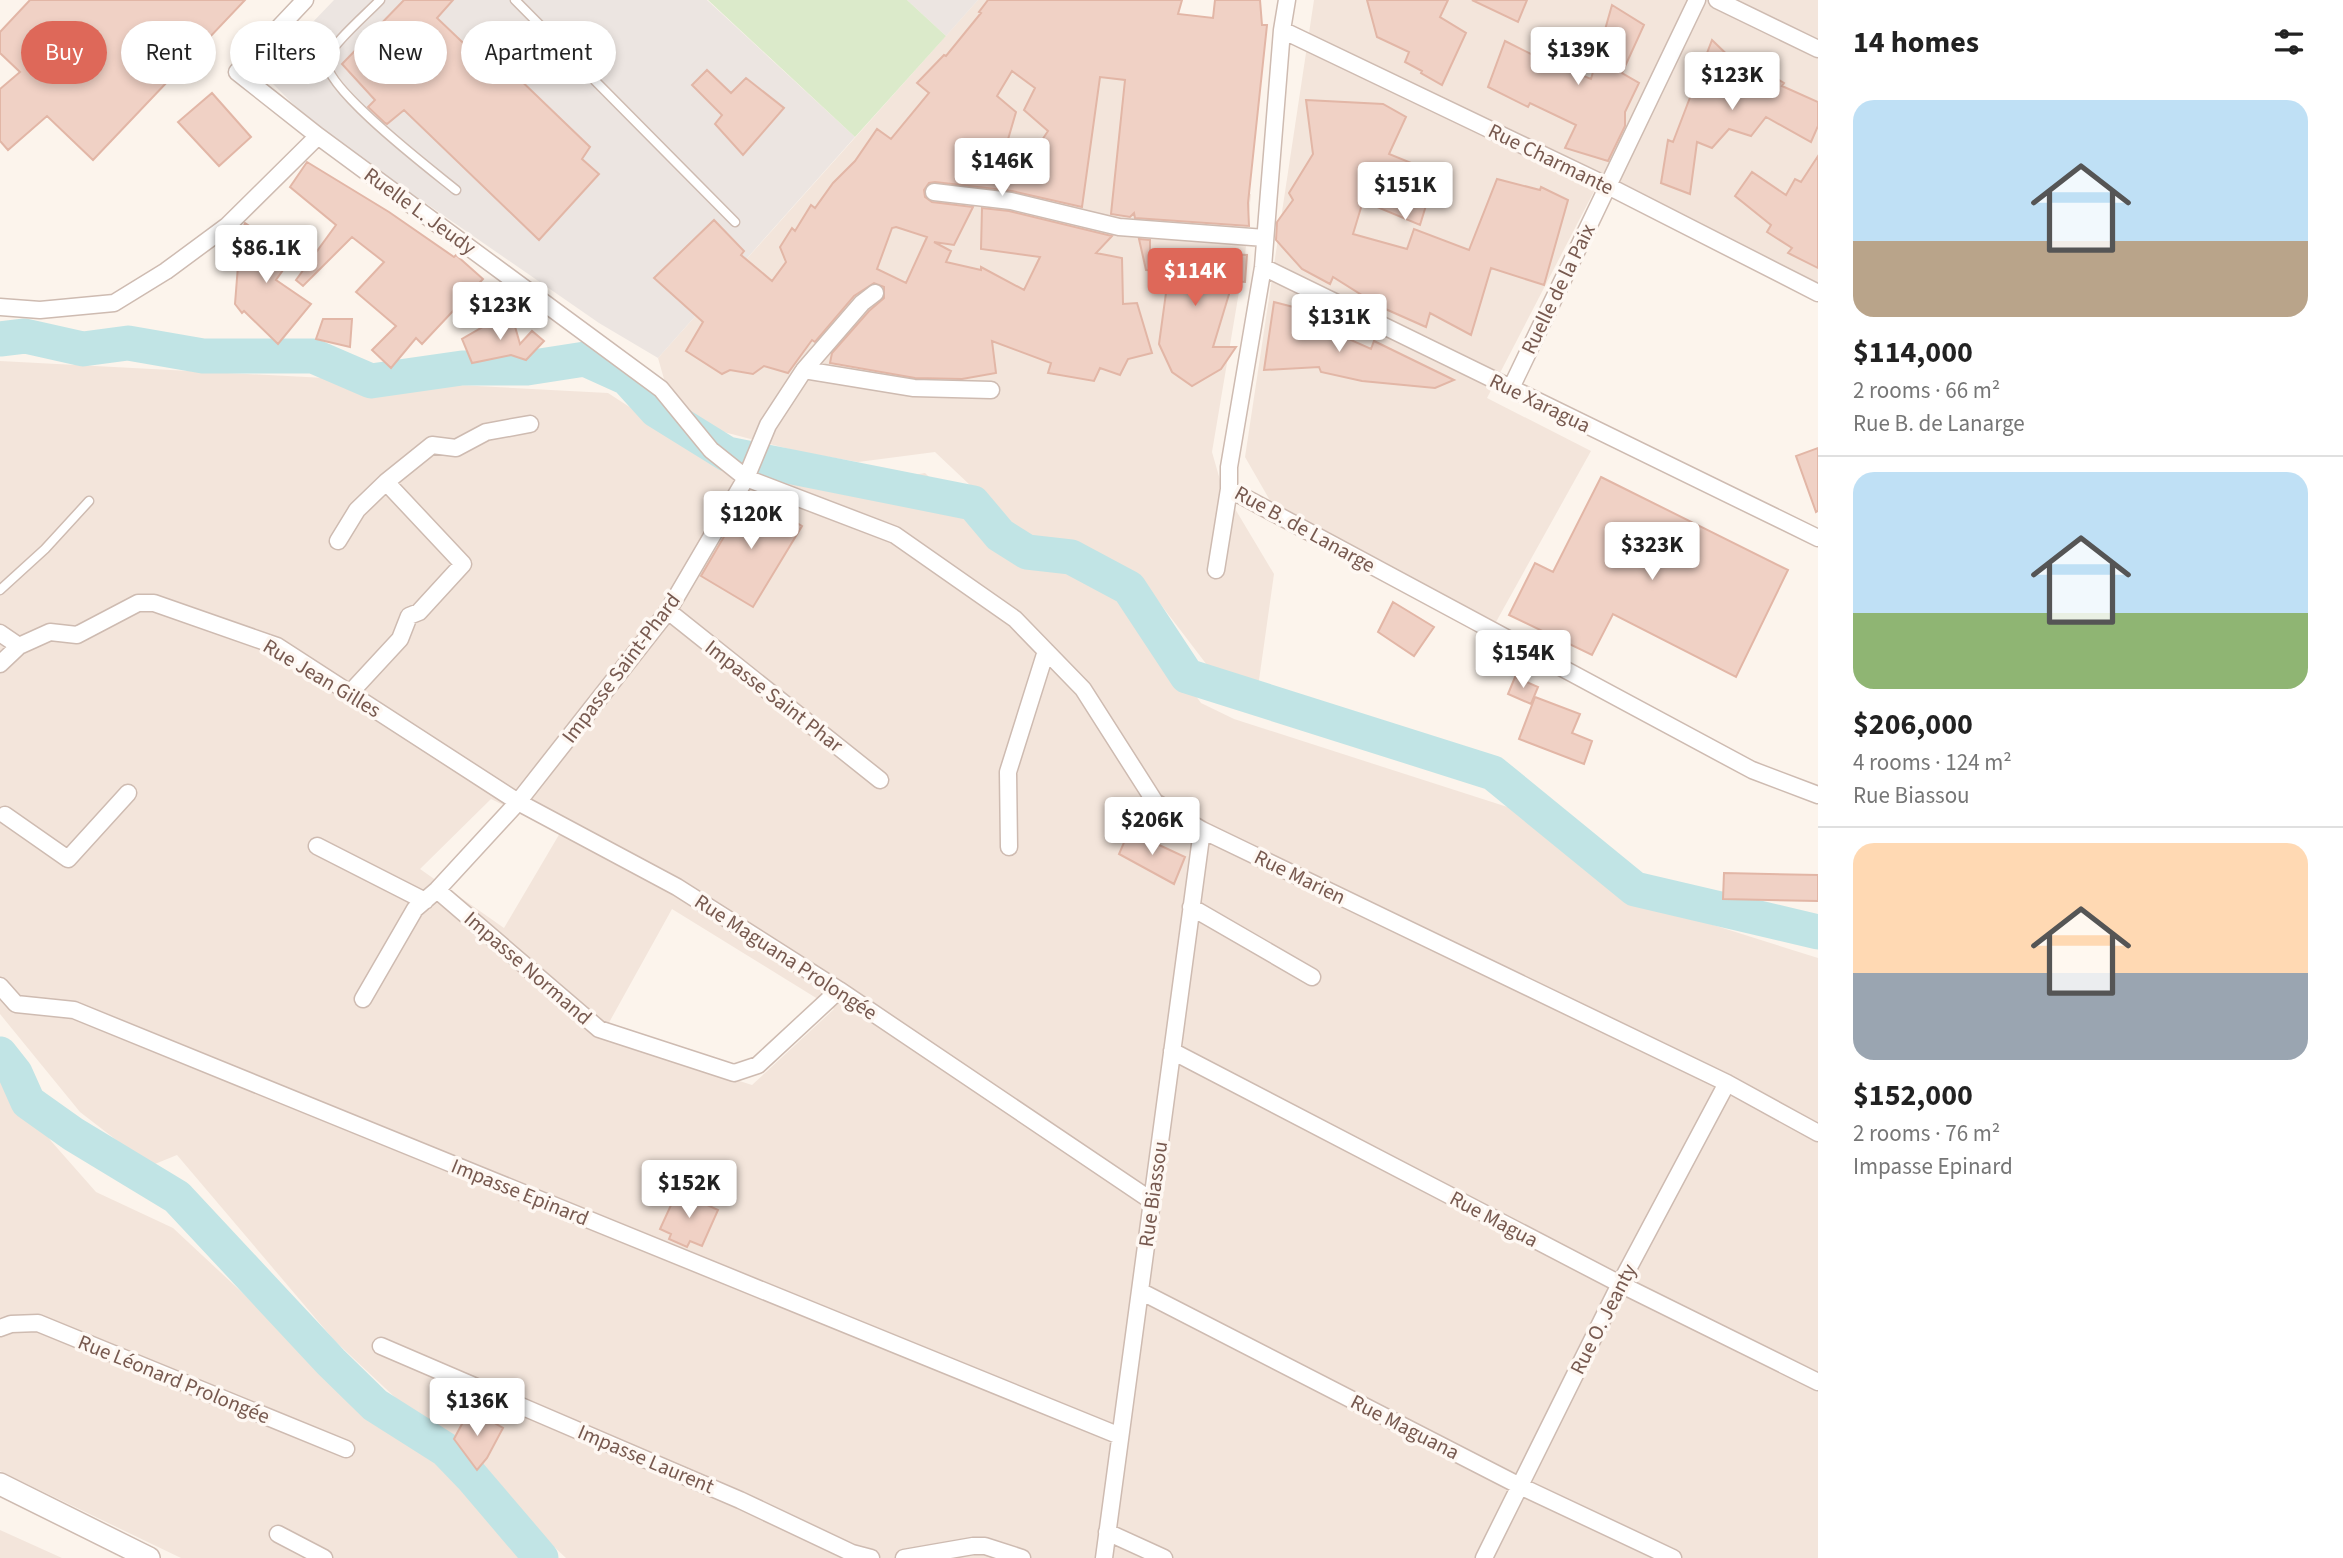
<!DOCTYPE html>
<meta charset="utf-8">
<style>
body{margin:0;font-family:"Source Sans 3",sans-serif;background:#f2f2f2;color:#222;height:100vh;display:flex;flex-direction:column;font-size:26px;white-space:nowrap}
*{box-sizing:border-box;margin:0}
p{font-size:23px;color:#767676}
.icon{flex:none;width:38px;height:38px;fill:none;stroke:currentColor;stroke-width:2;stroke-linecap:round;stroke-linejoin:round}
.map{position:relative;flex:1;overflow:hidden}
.sheet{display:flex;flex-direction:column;background:#fff;width:525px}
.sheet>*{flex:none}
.hud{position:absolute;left:21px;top:21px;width:665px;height:63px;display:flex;gap:14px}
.price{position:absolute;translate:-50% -60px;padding:0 16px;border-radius:7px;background:#fff;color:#222;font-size:23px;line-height:46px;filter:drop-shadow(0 2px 4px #0008)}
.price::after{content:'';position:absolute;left:50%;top:42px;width:21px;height:16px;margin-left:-10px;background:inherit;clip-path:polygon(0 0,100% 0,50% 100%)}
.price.active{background:#de6859;color:#fff}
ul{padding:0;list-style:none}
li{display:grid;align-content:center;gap:14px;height:371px;padding:0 35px}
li+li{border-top:2px solid #e0e0e0}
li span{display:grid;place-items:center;height:217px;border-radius:21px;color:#555}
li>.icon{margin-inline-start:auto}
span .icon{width:126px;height:126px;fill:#fffc;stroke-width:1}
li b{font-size:30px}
h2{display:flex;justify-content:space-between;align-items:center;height:84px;padding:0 35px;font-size:30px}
.tag{padding:0 24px;border-radius:32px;background:#fff;box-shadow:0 4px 10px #0003;font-size:24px;line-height:63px}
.tag.active{background:#de6859;color:#fff}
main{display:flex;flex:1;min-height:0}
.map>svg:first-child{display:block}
.residential{fill:#f3e5db;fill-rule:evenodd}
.industrial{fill:#ece5e1}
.green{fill:#dbeaca}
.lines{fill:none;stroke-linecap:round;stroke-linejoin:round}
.river{stroke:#c1e4e5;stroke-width:35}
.building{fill:#f0d1c5;stroke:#e2b6a6;stroke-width:2;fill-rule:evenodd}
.service-casing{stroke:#cebbb1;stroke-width:11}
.minor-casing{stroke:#cebbb1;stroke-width:19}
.tertiary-casing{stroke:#cebbb1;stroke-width:24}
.service{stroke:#fff;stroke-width:8}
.minor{stroke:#fff;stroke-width:16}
.tertiary{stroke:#fff;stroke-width:21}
.labels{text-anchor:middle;stroke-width:7;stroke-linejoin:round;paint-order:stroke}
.street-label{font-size:21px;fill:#77594f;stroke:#fef8f3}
</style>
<main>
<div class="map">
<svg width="1818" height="1558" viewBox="0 0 1818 1558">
<rect width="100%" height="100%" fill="#fcf4ec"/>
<path class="residential" d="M 978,0 L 1178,0 L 1178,189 L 1251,194 L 1245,256 L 1212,452 L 1222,487 L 1274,574 L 1258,687 L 1242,695 L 1220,682 L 1139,576 L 1070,542 L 1024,536 L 935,452 L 858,462 L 801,452 L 720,431 L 670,400 L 658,358 Z
M 1314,0 L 1818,0 L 1818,283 L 1603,174 L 1487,398 L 1591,451 L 1496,622 L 1272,504 L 1245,457 Z
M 0,361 L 608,393 L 733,474 L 864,484 L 925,473 L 1008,552 L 1069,564 L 1122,594 L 1201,703 L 1234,719 L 1523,812 L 1672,912 L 1818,958 L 1818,1558 L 566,1558 L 334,1340 L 177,1155 L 150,1166 L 80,1112 L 0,1014 ZM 491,799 L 560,833 L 504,928 L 420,869 ZM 672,909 L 834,1009 L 752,1085 L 601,1037 Z
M 0,1072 L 51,1141 L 96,1192 L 173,1228 L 367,1409 L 434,1449 L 515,1531 L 523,1558 L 181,1558 L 0,1471 Z
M 0,1530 L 62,1558 L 0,1558 Z"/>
<path class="industrial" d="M 334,0 L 707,0 L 855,137 L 658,358 L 599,323 L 317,128 L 263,74 Z
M 907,0 L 978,0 L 946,36 Z"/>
<path class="green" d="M 708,0 L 907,0 L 946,36 L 855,137 Z"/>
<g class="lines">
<path class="river" d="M 0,339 L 25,336 L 83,349 L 128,343 L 203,356 L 313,356 L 371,381 L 462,368 L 527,368 L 585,359 L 627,378 L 656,410 L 727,454 L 973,503 L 1000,535 L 1027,552 L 1071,557 L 1129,588 L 1187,676 L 1493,773 L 1635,889 L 1818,932
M 0,1054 L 15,1073 L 28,1102 L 73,1134 L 177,1197 L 331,1362 L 375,1405 L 446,1450 L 471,1476 L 541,1558"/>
</g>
<path class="building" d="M 30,0 L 245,0 L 93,160 L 47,116 L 8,150 L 0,141 L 0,89 L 20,72 L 0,53 L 0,32 Z
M 404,0 L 453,0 L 437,18 L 479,58 L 488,49 L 590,147 L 582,159 L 599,174 L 539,240 L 404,110 L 387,124 L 385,123 L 368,107 L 375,100 L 342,64 Z
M 988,0 L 1182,0 L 1178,14 L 1213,18 L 1215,0 L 1260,0 L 1262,25 L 1267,25 L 1248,203 L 1249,226 L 1135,218 L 1134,213 L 1130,217 L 1111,214 L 1125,80 L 1100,77 L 1082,207 L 1012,191 L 935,182 L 929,183 L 924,190 L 925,197 L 932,202 L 973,207 L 954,245 L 934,242 L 951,251 L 946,262 L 981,270 L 981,267 L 1024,290 L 1040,257 L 981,249 L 982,208 L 1009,211 L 1112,236 L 1096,253 L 1122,258 L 1123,304 L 1137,303 L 1152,353 L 1128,359 L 1120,375 L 1100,368 L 1094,381 L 1048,373 L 1051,363 L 992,341 L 996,373 L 962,379 L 915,378 L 830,363 L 832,353 L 869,311 L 884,298 L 884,287 L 874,283 L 854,296 L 815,342 L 812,340 L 788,373 L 764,366 L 753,374 L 730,370 L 722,374 L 686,351 L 703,322 L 654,278 L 714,220 L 744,251 L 741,255 L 772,281 L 786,262 L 780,247 L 792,228 L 795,231 L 811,205 L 815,208 L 833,183 L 855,161 L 877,129 L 891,139 L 929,93 L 917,83 L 944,55 L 946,56 L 981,13 L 979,12 ZM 1012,71 L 1035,88 L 1024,110 L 1048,131 L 1030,158 L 1004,153 L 1016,112 L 997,96 ZM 896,227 L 927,237 L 906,283 L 877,269 L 892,228 Z
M 1367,0 L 1448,0 L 1440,17 L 1466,33 L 1442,85 L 1421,73 L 1422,71 L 1405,62 L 1409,52 L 1377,37 Z
M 1472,0 L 1527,0 L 1518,22 Z
M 1612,5 L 1644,25 L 1622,73 L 1639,83 L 1625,112 L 1625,126 L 1608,161 L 1565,148 L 1576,125 L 1530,103 L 1528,107 L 1488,87 L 1505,41 L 1543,60 L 1591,79 Z
M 1712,40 L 1742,69 L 1746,60 L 1784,83 L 1782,86 L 1818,102 L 1818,126 L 1811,142 L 1766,117 L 1751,136 L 1729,129 L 1712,148 L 1697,142 L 1690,194 L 1661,183 L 1668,140 L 1673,142 Z
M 707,70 L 731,93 L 746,78 L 784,108 L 743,155 L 715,124 L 722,115 L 692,85 Z
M 212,93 L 251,137 L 219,166 L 178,122 Z
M 1306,100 L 1383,104 L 1406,117 L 1389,154 L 1436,173 L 1420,225 L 1363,201 L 1353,234 L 1407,249 L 1414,229 L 1469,250 L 1497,179 L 1540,190 L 1541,187 L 1568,200 L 1544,285 L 1491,268 L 1471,335 L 1430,313 L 1426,327 L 1381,307 L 1333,277 L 1330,284 L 1302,269 L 1276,240 L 1277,222 L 1293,200 L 1289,193 L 1313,154 Z
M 1818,156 L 1818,268 L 1788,253 L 1792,248 L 1767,232 L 1771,225 L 1735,196 L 1752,172 L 1786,195 L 1795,179 L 1801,182 Z
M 307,162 L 389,212 L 454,257 L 456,255 L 483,279 L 422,344 L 416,338 L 391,368 L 372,350 L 396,326 L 356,292 L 384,262 L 352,237 L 303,286 L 296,280 L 336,225 L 290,187 Z
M 245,223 L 293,256 L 276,280 L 311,304 L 278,344 L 244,311 L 242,313 L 235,304 L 239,253 L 236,249 Z
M 1139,239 L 1150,240 L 1150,250 L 1247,255 L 1245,282 L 1233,281 L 1213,347 L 1236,347 L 1221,369 L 1192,386 L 1172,372 L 1159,344 L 1169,271 L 1146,270 Z
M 1274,302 L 1309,311 L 1308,321 L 1371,349 L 1374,341 L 1454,380 L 1435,388 L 1362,381 L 1321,372 L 1319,367 L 1264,370 Z
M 512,316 L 520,344 L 532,331 L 544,341 L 526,360 L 511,355 L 472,363 L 462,339 L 488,324 Z
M 323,319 L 352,319 L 350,347 L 316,339 Z
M 1818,448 L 1818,511 L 1816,512 L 1796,456 Z
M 1601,477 L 1788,570 L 1736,677 L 1613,614 L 1592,655 L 1509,615 L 1535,563 L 1553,572 Z
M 749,494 L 802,526 L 753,607 L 701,576 Z
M 1393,602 L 1434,627 L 1414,656 L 1378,632 Z
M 1515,677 L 1538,687 L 1531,704 L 1508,694 Z
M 1535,697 L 1580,714 L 1572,733 L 1592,741 L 1584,764 L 1519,739 Z
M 1129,831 L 1185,857 L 1174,884 L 1119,854 Z
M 1724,873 L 1818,875 L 1818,901 L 1723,899 Z
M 677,1192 L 684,1195 L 699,1194 L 703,1197 L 705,1204 L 718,1210 L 702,1246 L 690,1241 L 687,1247 L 669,1239 L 671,1234 L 660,1229 Z
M 470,1409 L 503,1428 L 487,1458 L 477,1470 L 454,1439 Z"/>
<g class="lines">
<defs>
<path id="service" d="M 380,0 C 369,12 329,46 327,60 C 321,86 434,172 456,190
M 515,0 L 735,222
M 0,590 L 45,549 L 89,501"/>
<path id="minor" d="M 305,0 L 237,72 L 318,136 L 661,389 L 711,450 L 746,478 L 895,535 L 1015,619 L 1083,689 L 1155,802 L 1202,830 L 1727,1083 L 1818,1133
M 1717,0 L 1818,49
M 1282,30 L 1608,186 L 1818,293
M 934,192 L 1011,201 L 1119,227 L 1265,238
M 1263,267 L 1818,538
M 0,307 L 40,310 L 114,303 L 166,271 L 227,226 L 318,136
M 804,370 L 914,388 L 991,390
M 1511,388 L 1697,0
M 1229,489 L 1752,770 L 1818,795
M 338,541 L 357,510 L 386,482
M 1216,570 L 1229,489 L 1229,467 L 1263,267 L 1282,30 L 1287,0
M 668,611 L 880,780
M 0,633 L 19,646 L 50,632 L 77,635 L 138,603 L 154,603 L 277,646 L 518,802 L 677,887 L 839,990 L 1152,1201
M 0,664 L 19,646
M 350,693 L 400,639 L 409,616 L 419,612 L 463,564 L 386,482 L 432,445 L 456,448 L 486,432 L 530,424
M 5,815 L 68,859 L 128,793
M 317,846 L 425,901
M 1009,847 L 1008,772 L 1046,651
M 437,890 L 599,1029 L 734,1073 L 758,1065 L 839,990
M 1191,907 L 1312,977
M 0,986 L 16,1004 L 74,1010 L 1120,1436
M 363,999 L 415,909 L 437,890 L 518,802 L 668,611 L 746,478 L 768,425 L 804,370 L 862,303 L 875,293
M 1172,1051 L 1620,1284 L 1818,1382
M 1140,1291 L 1520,1486 L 1673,1558
M 0,1328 L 11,1324 L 38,1323 L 346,1449
M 381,1346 L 740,1500 L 852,1553 L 871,1558
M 1107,1532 L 1164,1558
M 278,1534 L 324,1558
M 904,1558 L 973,1546 L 985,1546 L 1022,1558
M 1104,1558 L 1202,830
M 1484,1558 L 1620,1284 L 1727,1083"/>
<path id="tertiary" d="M 0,1484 L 149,1558"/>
</defs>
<use href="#service" class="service-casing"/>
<use href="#minor" class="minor-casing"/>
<use href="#tertiary" class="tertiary-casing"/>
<use href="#service" class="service"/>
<use href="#minor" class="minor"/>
<use href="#tertiary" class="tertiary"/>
</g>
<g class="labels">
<g class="street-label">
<text transform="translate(1551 159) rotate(26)" y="7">Rue Charmante</text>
<text transform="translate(420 211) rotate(36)" y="7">Ruelle L. Jeudy</text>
<text transform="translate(1558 289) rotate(-64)" y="7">Ruelle de la Paix</text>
<text transform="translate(1540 403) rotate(26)" y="7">Rue Xaragua</text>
<text transform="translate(1305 529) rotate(29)" y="7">Rue B. de Lanarge</text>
<text transform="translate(621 668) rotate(-53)" y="7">Impasse Saint-Phard</text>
<text transform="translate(322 678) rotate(31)" y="7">Rue Jean Gilles</text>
<text transform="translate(774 696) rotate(38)" y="7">Impasse Saint Phar</text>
<text transform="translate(1300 877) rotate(26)" y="7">Rue Marien</text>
<text transform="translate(786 957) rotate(33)" y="7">Rue Maguana Prolongée</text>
<text transform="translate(528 968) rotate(41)" y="7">Impasse Normand</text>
<text transform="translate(520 1192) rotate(22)" y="7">Impasse Epinard</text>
<text transform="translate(1153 1194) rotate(-82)" y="7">Rue Biassou</text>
<text transform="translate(1494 1219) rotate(28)" y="7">Rue Magua</text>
<text transform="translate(1603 1319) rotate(-63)" y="7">Rue O. Jeanty</text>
<text transform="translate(174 1379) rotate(22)" y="7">Rue Léonard Prolongée</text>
<text transform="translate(1405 1427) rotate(27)" y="7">Rue Maguana</text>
<text transform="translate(646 1459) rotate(23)" y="7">Impasse Laurent</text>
</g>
</g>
</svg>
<b class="price" style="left:1578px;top:87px">$139K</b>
<b class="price" style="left:1732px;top:112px">$123K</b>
<b class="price" style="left:1002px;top:198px">$146K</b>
<b class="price" style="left:1405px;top:222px">$151K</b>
<b class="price" style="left:266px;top:285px">$86.1K</b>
<b class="price active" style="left:1195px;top:308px">$114K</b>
<b class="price" style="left:500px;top:342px">$123K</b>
<b class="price" style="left:1339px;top:354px">$131K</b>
<b class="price" style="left:751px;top:551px">$120K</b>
<b class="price" style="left:1652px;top:582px">$323K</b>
<b class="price" style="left:1523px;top:690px">$154K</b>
<b class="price" style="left:1152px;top:857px">$206K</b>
<b class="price" style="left:689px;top:1220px">$152K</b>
<b class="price" style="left:477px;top:1438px">$136K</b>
<div class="hud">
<a class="tag active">Buy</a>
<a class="tag">Rent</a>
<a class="tag">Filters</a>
<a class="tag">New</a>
<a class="tag">Apartment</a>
</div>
</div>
<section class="sheet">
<h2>14 homes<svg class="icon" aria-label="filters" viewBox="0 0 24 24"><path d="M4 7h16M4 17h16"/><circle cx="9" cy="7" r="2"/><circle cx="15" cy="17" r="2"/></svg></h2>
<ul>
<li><span style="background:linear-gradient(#bfe0f5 65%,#b9a48a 0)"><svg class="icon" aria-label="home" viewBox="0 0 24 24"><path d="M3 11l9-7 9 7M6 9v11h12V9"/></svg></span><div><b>$114,000</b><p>2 rooms · 66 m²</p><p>Rue B. de Lanarge</p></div></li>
<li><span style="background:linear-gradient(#bfe0f5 65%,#8fb573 0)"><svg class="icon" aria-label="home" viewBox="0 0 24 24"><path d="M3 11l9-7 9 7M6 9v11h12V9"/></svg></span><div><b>$206,000</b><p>4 rooms · 124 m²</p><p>Rue Biassou</p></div></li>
<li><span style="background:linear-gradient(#ffd9b3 60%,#9aa5b1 0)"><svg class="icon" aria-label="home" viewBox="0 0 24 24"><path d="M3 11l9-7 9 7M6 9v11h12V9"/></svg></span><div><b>$152,000</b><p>2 rooms · 76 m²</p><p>Impasse Epinard</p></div></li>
</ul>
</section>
</main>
